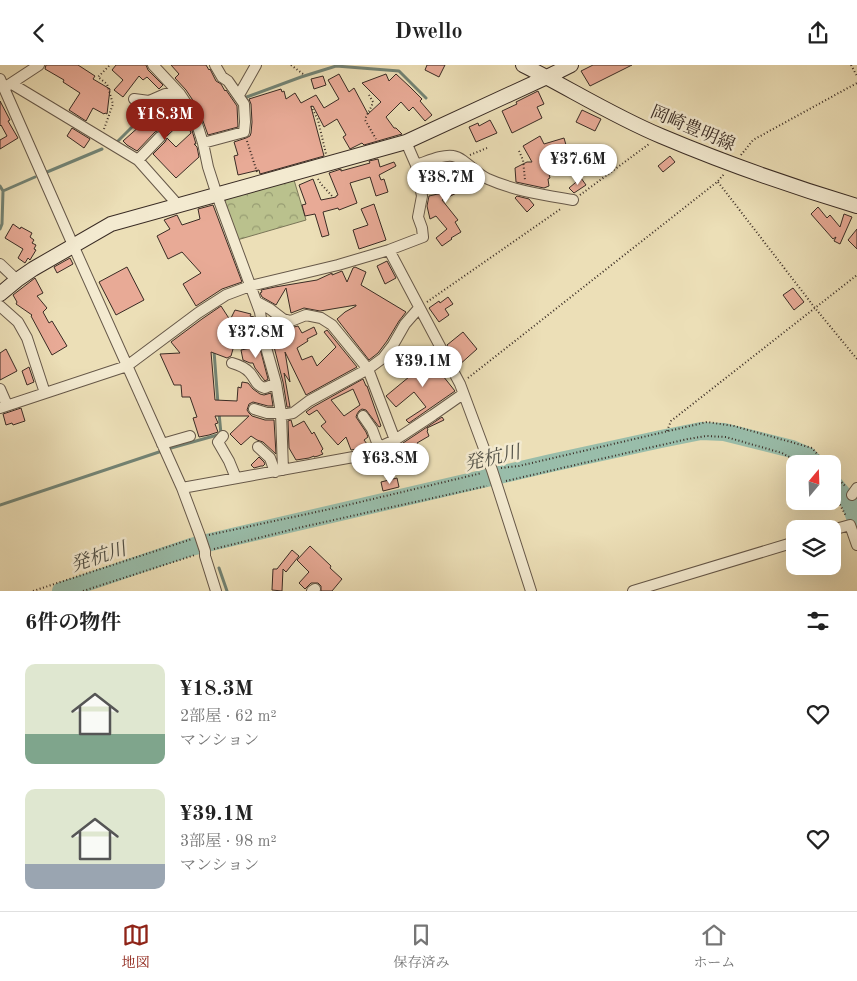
<!DOCTYPE html>
<html lang="ja">
<meta charset="utf-8">
<style>
body{margin:0;font-family:"Old Standard TT","Noto Serif JP",serif;background:#f6f6f6;color:#222;height:100vh;display:flex;flex-direction:column;font-size:19px;white-space:nowrap}
*{box-sizing:border-box;margin:0}
p{font-size:16px;color:#767676}
.icon{flex:none;width:28px;height:28px;fill:none;stroke:currentColor;stroke-width:2;stroke-linecap:round;stroke-linejoin:round}
.map{position:relative;height:526px;overflow:hidden}
.sheet{display:flex;flex-direction:column;background:#fff;flex:1}
.sheet>*{flex:none}
.needle{width:32px;rotate:19deg}
.buttons{position:absolute;left:786px;top:390px;display:grid;gap:10px}
.buttons a{display:grid;place-items:center;width:55px;height:55px;border-radius:10px;background:#fff;box-shadow:0 5px 20px #0002;font-size:25px}
.price{position:absolute;translate:-50% -42px;padding:0 11px;border-radius:18px;background:#fff;color:#222;font-size:16px;line-height:32px;filter:drop-shadow(0 1px 2px #0008)}
.price::after{content:'';position:absolute;left:50%;top:30px;width:15px;height:11px;margin-left:-8px;background:inherit;clip-path:polygon(0 0,100% 0,50% 100%)}
.price.current{background:#8f2418;color:#fff}
ul{padding:0;list-style:none}
li{display:flex;align-items:center;gap:15px;height:125px;padding:0 25px}
li span{display:grid;place-items:center;flex:none;width:140px;height:100px;border-radius:10px;color:#555}
li>.icon{margin-inline-start:auto}
span .icon{width:60px;height:60px;fill:#fffc;stroke-width:1}
li b{font-size:21px}
h2{display:flex;justify-content:space-between;align-items:center;height:60px;padding:0 25px;font-size:21px}
header{display:flex;justify-content:space-between;align-items:center;height:65px;padding:0 25px;background:#fff;font-size:22px;font-weight:700}
.tabs{display:flex;justify-content:space-around;align-items:center;height:70px;border-top:1px solid #e0e0e0;background:#fff;font-size:14px;color:#767676}
.tabs a{display:grid;justify-items:center;gap:2px}
.tabs .current{color:#8f2418}
.map>svg:first-child{display:block}
.park{fill:url(#park-crowns);stroke:#7a7658}
.lines{fill:none;stroke-linecap:round;stroke-linejoin:round}
.stream{stroke:#738374;stroke-width:3}
.river{stroke:#99bdaa;stroke-width:18}
.building{fill:#e8aa96;stroke:#392b24;fill-rule:evenodd}
.street-casing{stroke:#665849;stroke-width:12}
.secondary-casing{stroke:#392b24;stroke-width:16}
.path{stroke:#392b24;stroke-width:2;stroke-dasharray:1 2.5;stroke-linecap:butt}
.street{stroke:#f3ead0;stroke-width:10}
.secondary{stroke:#f3ead0;stroke-width:14}
.labels{text-anchor:middle;stroke-width:5;stroke-linejoin:round;paint-order:stroke}
.street-label{font-size:18px;fill:#392b24;stroke:#f3ead0}
.water-label{font-size:19px;font-style:italic;fill:#515046;stroke:#f3ead0}
</style>
<header><svg class="icon" aria-label="back" viewBox="0 0 24 24"><path d="M15 5l-7 7 7 7"/></svg>Dwello<svg class="icon" aria-label="share" viewBox="0 0 24 24"><path d="M12 15V3M7 8l5-5 5 5M5 13v7h14v-7"/></svg></header>
<div class="map">
<svg width="857" height="526" viewBox="0 0 857 526">
<defs>
<pattern id="park-crowns" width="20" height="18" patternUnits="userSpaceOnUse" patternTransform="scale(1.25)"><rect width="20" height="18" fill="#bac18d"/><path d="M2 6a3 3 0 1 1 6 0M12 15a3 3 0 1 1 6 0" fill="none" stroke="#989d73"/></pattern>
</defs>
<rect width="100%" height="100%" fill="#ecdfb7"/>
<filter id="stains"><feTurbulence type="fractalNoise" baseFrequency=".004" numOctaves="4"/><feColorMatrix values="0 0 0 0 .2 0 0 0 0 .09 0 0 0 0 .02 0 0 0 .5 -.17"/></filter>
<radialGradient id="worn" r=".72"><stop offset=".6" stop-color="#630" stop-opacity="0"/><stop offset="1" stop-color="#630" stop-opacity=".3"/></radialGradient>
<path class="park" d="M 294,115 L 306,155 L 237,175 L 224,138 L 226,134 Z"/>
<g class="lines">
<path class="stream" d="M 244,33 L 301,12 L 336,1 L 399,6 L 426,33
M 146,50 L 178,35 L 181,36
M 117,77 L 139,55
M 47,107 L 102,84
M 0,121 L 3,126
M 0,164 L 2,159 L 3,126 L 35,112
M 214,286 L 218,339
M 0,440 L 171,383 L 221,369 L 219,348
M 219,503 L 227,526"/>
<path class="river" d="M 832,417 L 850,438 L 857,458
M 61,526 L 191,482 L 211,477 L 551,398 L 661,374 L 701,366 L 724,367 L 792,384 L 808,391 L 816,399"/>
</g>
<path class="building" d="M 46,0 L 78,0 L 95,11 L 93,14 L 110,24 L 107,49 L 105,48 L 104,49 L 93,43 L 86,56 L 69,45 L 80,28 L 63,17 L 64,15 L 45,4 Z
M 116,0 L 146,0 L 148,5 L 163,20 L 159,24 L 147,12 L 143,15 L 139,11 L 123,32 L 114,25 L 123,15 L 112,5 Z
M 171,0 L 206,0 L 209,5 L 210,4 L 216,16 L 221,19 L 225,26 L 226,25 L 237,41 L 238,62 L 208,70 L 203,56 L 196,40 L 186,25 L 175,13 L 179,9 Z
M 427,0 L 445,0 L 439,12 L 425,5 Z
M 593,0 L 632,0 L 590,21 L 581,6 Z
M 339,9 L 349,27 L 354,23 L 368,49 L 381,37 L 362,18 L 386,9 L 389,16 L 396,9 L 410,22 L 422,34 L 420,36 L 432,50 L 425,56 L 413,42 L 409,46 L 401,37 L 386,52 L 394,63 L 396,63 L 402,69 L 364,80 L 362,78 L 350,84 L 343,72 L 346,70 L 337,54 L 324,62 L 313,41 L 311,42 L 324,91 L 260,109 L 259,105 L 238,110 L 234,91 L 238,90 L 234,77 L 246,73 L 250,71 L 251,68 L 252,57 L 251,39 L 249,34 L 281,24 L 282,27 L 284,26 L 286,34 L 295,28 L 301,38 L 316,30 L 324,43 L 339,34 L 328,15 Z
M 323,11 L 326,20 L 314,24 L 311,14 Z
M 538,26 L 544,39 L 537,42 L 542,53 L 512,68 L 502,46 L 517,39 L 516,37 Z
M 0,36 L 10,55 L 8,56 L 18,73 L 0,84 L 0,75 L 7,71 L 1,60 L 0,61 Z
M 141,42 L 153,54 L 157,49 L 162,54 L 163,53 L 168,58 L 182,45 L 184,47 L 191,62 L 196,79 L 194,79 L 197,82 L 199,92 L 176,113 L 153,89 L 165,77 L 167,73 L 176,82 L 191,68 L 185,54 L 167,71 L 165,67 L 159,65 L 155,67 L 137,86 L 127,80 L 123,76 L 141,60 L 132,51 Z
M 582,45 L 601,54 L 595,66 L 576,57 Z
M 490,55 L 497,68 L 476,77 L 469,62 L 478,58 L 479,61 Z
M 72,63 L 90,74 L 84,83 L 67,71 Z
M 540,71 L 544,79 L 564,73 L 568,87 L 545,94 L 550,113 L 548,114 L 549,121 L 544,123 L 516,117 L 515,103 L 527,97 L 532,97 L 523,81 Z
M 670,91 L 675,97 L 663,107 L 658,101 Z
M 378,94 L 380,102 L 394,97 L 396,101 L 379,110 L 381,115 L 384,114 L 388,127 L 376,131 L 370,112 L 350,118 L 357,138 L 339,145 L 338,143 L 323,147 L 329,170 L 322,172 L 315,149 L 305,151 L 302,140 L 306,139 L 299,120 L 313,114 L 321,135 L 336,132 L 336,131 L 338,130 L 329,108 L 341,104 L 341,106 L 370,98 L 369,96 Z
M 452,98 L 467,123 L 442,135 L 458,155 L 455,157 L 461,167 L 451,173 L 452,174 L 442,181 L 436,173 L 447,164 L 436,151 L 430,154 L 427,141 L 429,131 L 451,126 L 440,105 Z
M 581,113 L 586,120 L 574,128 L 569,123 Z
M 517,131 L 529,134 L 534,140 L 527,147 L 515,133 Z
M 374,139 L 386,175 L 359,184 L 353,165 L 368,160 L 361,144 Z
M 213,140 L 242,217 L 222,224 L 196,241 L 183,219 L 201,208 L 182,187 L 168,194 L 157,171 L 170,164 L 164,155 L 177,150 L 182,160 L 200,154 L 198,144 Z
M 818,142 L 827,153 L 830,150 L 840,162 L 844,149 L 852,152 L 840,179 L 834,176 L 836,172 L 833,174 L 811,149 Z
M 13,159 L 20,164 L 21,162 L 32,168 L 30,172 L 34,175 L 32,178 L 36,180 L 34,184 L 36,185 L 30,195 L 28,193 L 25,198 L 18,193 L 23,184 L 5,173 Z
M 857,164 L 857,184 L 848,175 Z
M 70,193 L 73,199 L 57,208 L 54,202 Z
M 387,196 L 396,213 L 385,219 L 377,201 Z
M 127,202 L 144,235 L 116,250 L 99,217 Z
M 355,202 L 366,207 L 361,220 L 406,247 L 399,256 L 387,276 L 378,288 L 369,295 L 337,254 L 345,247 L 356,241 L 356,240 L 320,246 L 304,243 L 291,248 L 286,223 L 276,240 L 262,232 L 260,228 L 262,227 L 261,225 L 275,222 L 317,215 L 330,209 L 332,208 L 332,210 L 342,206 L 347,217 L 353,203 Z
M 35,213 L 43,228 L 37,231 L 47,243 L 43,247 L 49,258 L 52,256 L 67,281 L 52,290 L 31,251 L 32,250 L 16,239 L 17,237 L 13,230 Z
M 793,223 L 804,237 L 794,245 L 783,230 Z
M 448,232 L 453,239 L 445,244 L 449,250 L 439,257 L 429,243 L 439,236 L 440,238 Z
M 221,241 L 230,255 L 235,245 L 251,249 L 250,251 L 254,252 L 256,269 L 239,263 L 231,291 L 227,293 L 211,287 L 215,335 L 237,336 L 238,322 L 241,323 L 242,317 L 248,318 L 253,324 L 260,329 L 264,330 L 271,328 L 273,341 L 268,341 L 253,337 L 249,339 L 247,345 L 249,348 L 252,351 L 265,355 L 274,355 L 276,389 L 263,377 L 257,375 L 251,371 L 241,380 L 230,369 L 249,351 L 215,351 L 218,358 L 215,359 L 218,367 L 209,370 L 199,372 L 193,353 L 197,352 L 190,332 L 182,332 L 181,320 L 174,320 L 160,289 L 180,288 L 171,277 L 202,254 Z
M 281,261 L 290,263 L 298,261 L 302,268 L 314,262 L 317,269 L 307,274 L 308,276 L 297,283 L 302,295 L 312,291 L 317,301 L 336,282 L 324,267 L 327,265 L 357,302 L 306,330 L 285,287 L 290,317 L 284,308 L 290,342 L 287,342 L 283,317 L 271,270 L 278,269 L 276,263 Z
M 463,267 L 477,284 L 458,301 L 447,280 Z
M 257,272 L 268,314 L 265,316 L 255,303 L 253,298 L 250,298 L 243,295 L 241,285 L 256,282 L 255,273 Z
M 6,284 L 17,306 L 0,315 L 0,288 Z
M 437,289 L 444,303 L 439,306 L 455,326 L 409,358 L 406,355 L 426,342 L 414,327 L 396,342 L 386,331 L 421,302 L 425,306 L 437,296 L 433,292 Z
M 29,302 L 34,317 L 27,320 L 22,306 Z
M 363,314 L 366,321 L 367,321 L 381,361 L 379,362 L 366,345 L 362,344 L 359,346 L 357,349 L 356,352 L 366,367 L 368,372 L 364,375 L 367,379 L 357,384 L 351,385 L 346,372 L 338,380 L 321,361 L 326,357 L 317,345 L 309,350 L 306,347 L 313,342 ZM 353,324 L 360,340 L 344,351 L 331,335 Z
M 21,343 L 25,356 L 13,360 L 12,358 L 6,360 L 3,349 Z
M 442,352 L 444,355 L 427,363 L 428,365 L 427,366 L 429,371 L 417,378 L 422,386 L 410,392 L 403,378 Z
M 291,355 L 293,362 L 304,356 L 312,369 L 314,367 L 323,384 L 321,386 L 323,389 L 318,391 L 314,392 L 314,391 L 309,393 L 296,395 L 289,383 L 288,356 Z
M 259,392 L 264,397 L 265,399 L 263,401 L 261,401 L 254,403 L 251,400 Z
M 397,413 L 399,422 L 383,426 L 381,417 Z
M 310,481 L 331,501 L 330,503 L 342,514 L 332,526 L 321,526 L 321,521 L 318,518 L 311,518 L 305,524 L 299,518 L 309,507 L 297,495 Z
M 292,485 L 299,491 L 286,507 L 283,504 L 282,526 L 272,525 L 273,504 L 277,504 Z"/>
<g class="lines">
<defs>
<path id="street" d="M 153,0 L 180,29 L 190,44 L 197,59 L 203,78 L 208,102 L 217,130 L 260,247 L 265,279 L 276,318 L 281,348 L 283,405
M 0,14 L 73,180 L 182,423 L 200,471 L 205,486 L 205,491 L 216,526
M 12,19 L 138,95 L 178,140
M 7,21 L 39,0
M 239,30 L 256,0
M 134,34 L 149,36 L 165,29 L 180,29
M 203,78 L 244,67 L 245,57 L 244,39 L 228,16 L 222,12 L 215,0
M 138,95 L 160,72
M 416,100 C 426,97 443,89 453,91 C 465,93 476,109 488,114 C 515,126 544,130 573,135
M 389,185 L 460,319 L 492,405 L 531,526
M 0,199 L 17,215
M 257,237 L 270,244 L 283,254 L 291,256 L 306,250 L 321,253 L 332,260 L 368,304 L 395,375
M 0,241 L 18,257 L 27,273 L 45,328
M 232,298 C 239,300 245,302 250,308 C 256,315 256,321 265,323 L 276,318
M 0,324 L 7,340
M 0,343 L 127,301 L 198,248 L 226,230 L 250,221 L 338,200 L 389,185 L 423,172 L 422,163 L 418,152 L 422,131 L 416,100 L 406,77
M 254,344 L 267,348 L 281,348
M 282,350 L 293,348 L 309,336 L 368,304 L 383,293 L 393,280 L 405,259 L 419,243
M 363,351 L 372,364 L 379,383
M 223,371 L 218,377 L 229,396 L 236,413
M 162,379 L 190,371
M 258,382 L 270,393 L 275,407
M 182,423 L 359,391 L 395,375 L 433,350 L 463,329
M 852,430 L 857,423
M 832,465 L 850,460 L 857,480
M 312,526 L 315,524
M 633,526 L 795,477"/>
<path id="secondary" d="M 523,0 C 569,23 613,51 661,71 C 725,98 790,121 857,141
M 0,229 L 17,215 L 33,204 L 111,159 L 406,77 L 547,12 L 571,0"/>
</defs>
<use href="#street" class="street-casing"/>
<use href="#secondary" class="secondary-casing"/>
<path class="path" d="M 291,0 L 303,9
M 851,0 L 857,11
M 369,30 L 373,37 C 371,44 367,48 365,55 L 376,74
M 311,41 L 318,55 L 326,89
M 104,64 L 113,39 L 107,19 L 98,12 L 110,0
M 247,76 L 257,107
M 519,86 L 523,95 L 525,115
M 470,90 L 487,83
M 741,90 L 753,75 L 857,18
M 318,114 L 321,119 L 332,131
M 718,117 L 815,243 L 857,294
M 580,130 L 649,79
M 427,237 L 562,143
M 468,313 L 717,117 L 725,108
M 667,366 L 671,356 L 857,210
M 501,403 L 519,401 L 707,357 L 734,361 L 812,383 L 826,399
M 832,407 L 846,422
M 506,416 L 648,383 L 688,374 L 706,371 L 726,372 L 782,388 L 802,399
M 832,428 L 837,434 L 846,451
M 209,470 L 335,443 L 482,408
M 214,484 L 302,462 L 487,421
M 33,526 L 192,474
M 83,526 L 195,490"/>
<use href="#street" class="street"/>
<use href="#secondary" class="secondary"/>
</g>
<g class="labels">
<g class="street-label">
<text transform="translate(693 63) rotate(23)" y="6">岡崎豊明線</text>
</g>
<g class="water-label">
<text transform="translate(492 392) rotate(-13)" y="7">発杭川</text>
<text transform="translate(98 491) rotate(-18)" y="7">発杭川</text>
</g>
</g>
<rect width="100%" height="100%" filter="url(#stains)"/>
<rect width="100%" height="100%" fill="url(#worn)"/>
</svg>
<div class="buttons">
<a><svg class="needle" viewBox="-14 -14 28 28"><path d="M0-13l5 13h-10z" fill="#e53935"/><path d="M0 13l5-13h-10z" fill="#767676"/></svg></a>
<a><svg class="icon" aria-label="layers" viewBox="0 0 24 24"><path d="M12 4l9 5-9 5-9-5zM3 14l9 5 9-5"/></svg></a>
</div>
<b class="price current" style="left:165px;top:76px">¥18.3M</b>
<b class="price" style="left:578px;top:121px">¥37.6M</b>
<b class="price" style="left:446px;top:139px">¥38.7M</b>
<b class="price" style="left:256px;top:294px">¥37.8M</b>
<b class="price" style="left:423px;top:323px">¥39.1M</b>
<b class="price" style="left:390px;top:420px">¥63.8M</b>
</div>
<section class="sheet">
<h2>6件の物件<svg class="icon" aria-label="filters" viewBox="0 0 24 24"><path d="M4 7h16M4 17h16"/><circle cx="9" cy="7" r="2"/><circle cx="15" cy="17" r="2"/></svg></h2>
<ul>
<li><span style="background:linear-gradient(#dfe7d0 70%,#7fa58c 0)"><svg class="icon" aria-label="home" viewBox="0 0 24 24"><path d="M3 11l9-7 9 7M6 9v11h12V9"/></svg></span><div><b>¥18.3M</b><p>2部屋 · 62 m²</p><p>マンション</p></div><svg class="icon" aria-label="heart" viewBox="0 0 24 24"><path d="M12 20l-8-8c-3-5 5-10 8-4 3-6 11-1 8 4z"/></svg></li>
<li><span style="background:linear-gradient(#dfe7d0 75%,#9aa5b1 0)"><svg class="icon" aria-label="home" viewBox="0 0 24 24"><path d="M3 11l9-7 9 7M6 9v11h12V9"/></svg></span><div><b>¥39.1M</b><p>3部屋 · 98 m²</p><p>マンション</p></div><svg class="icon" aria-label="heart" viewBox="0 0 24 24"><path d="M12 20l-8-8c-3-5 5-10 8-4 3-6 11-1 8 4z"/></svg></li>
</ul>
</section>
<nav class="tabs">
<a class="current"><svg class="icon" aria-label="map" viewBox="0 0 24 24"><path d="M3 6l6-2 6 2 6-2v14l-6 2-6-2-6 2zM9 4v14M15 6v14"/></svg>地図</a>
<a><svg class="icon" aria-label="saved" viewBox="0 0 24 24"><path d="M7 4h10v16l-5-4-5 4z"/></svg>保存済み</a>
<a><svg class="icon" aria-label="home" viewBox="0 0 24 24"><path d="M3 11l9-7 9 7M6 9v11h12V9"/></svg>ホーム</a>
</nav>
